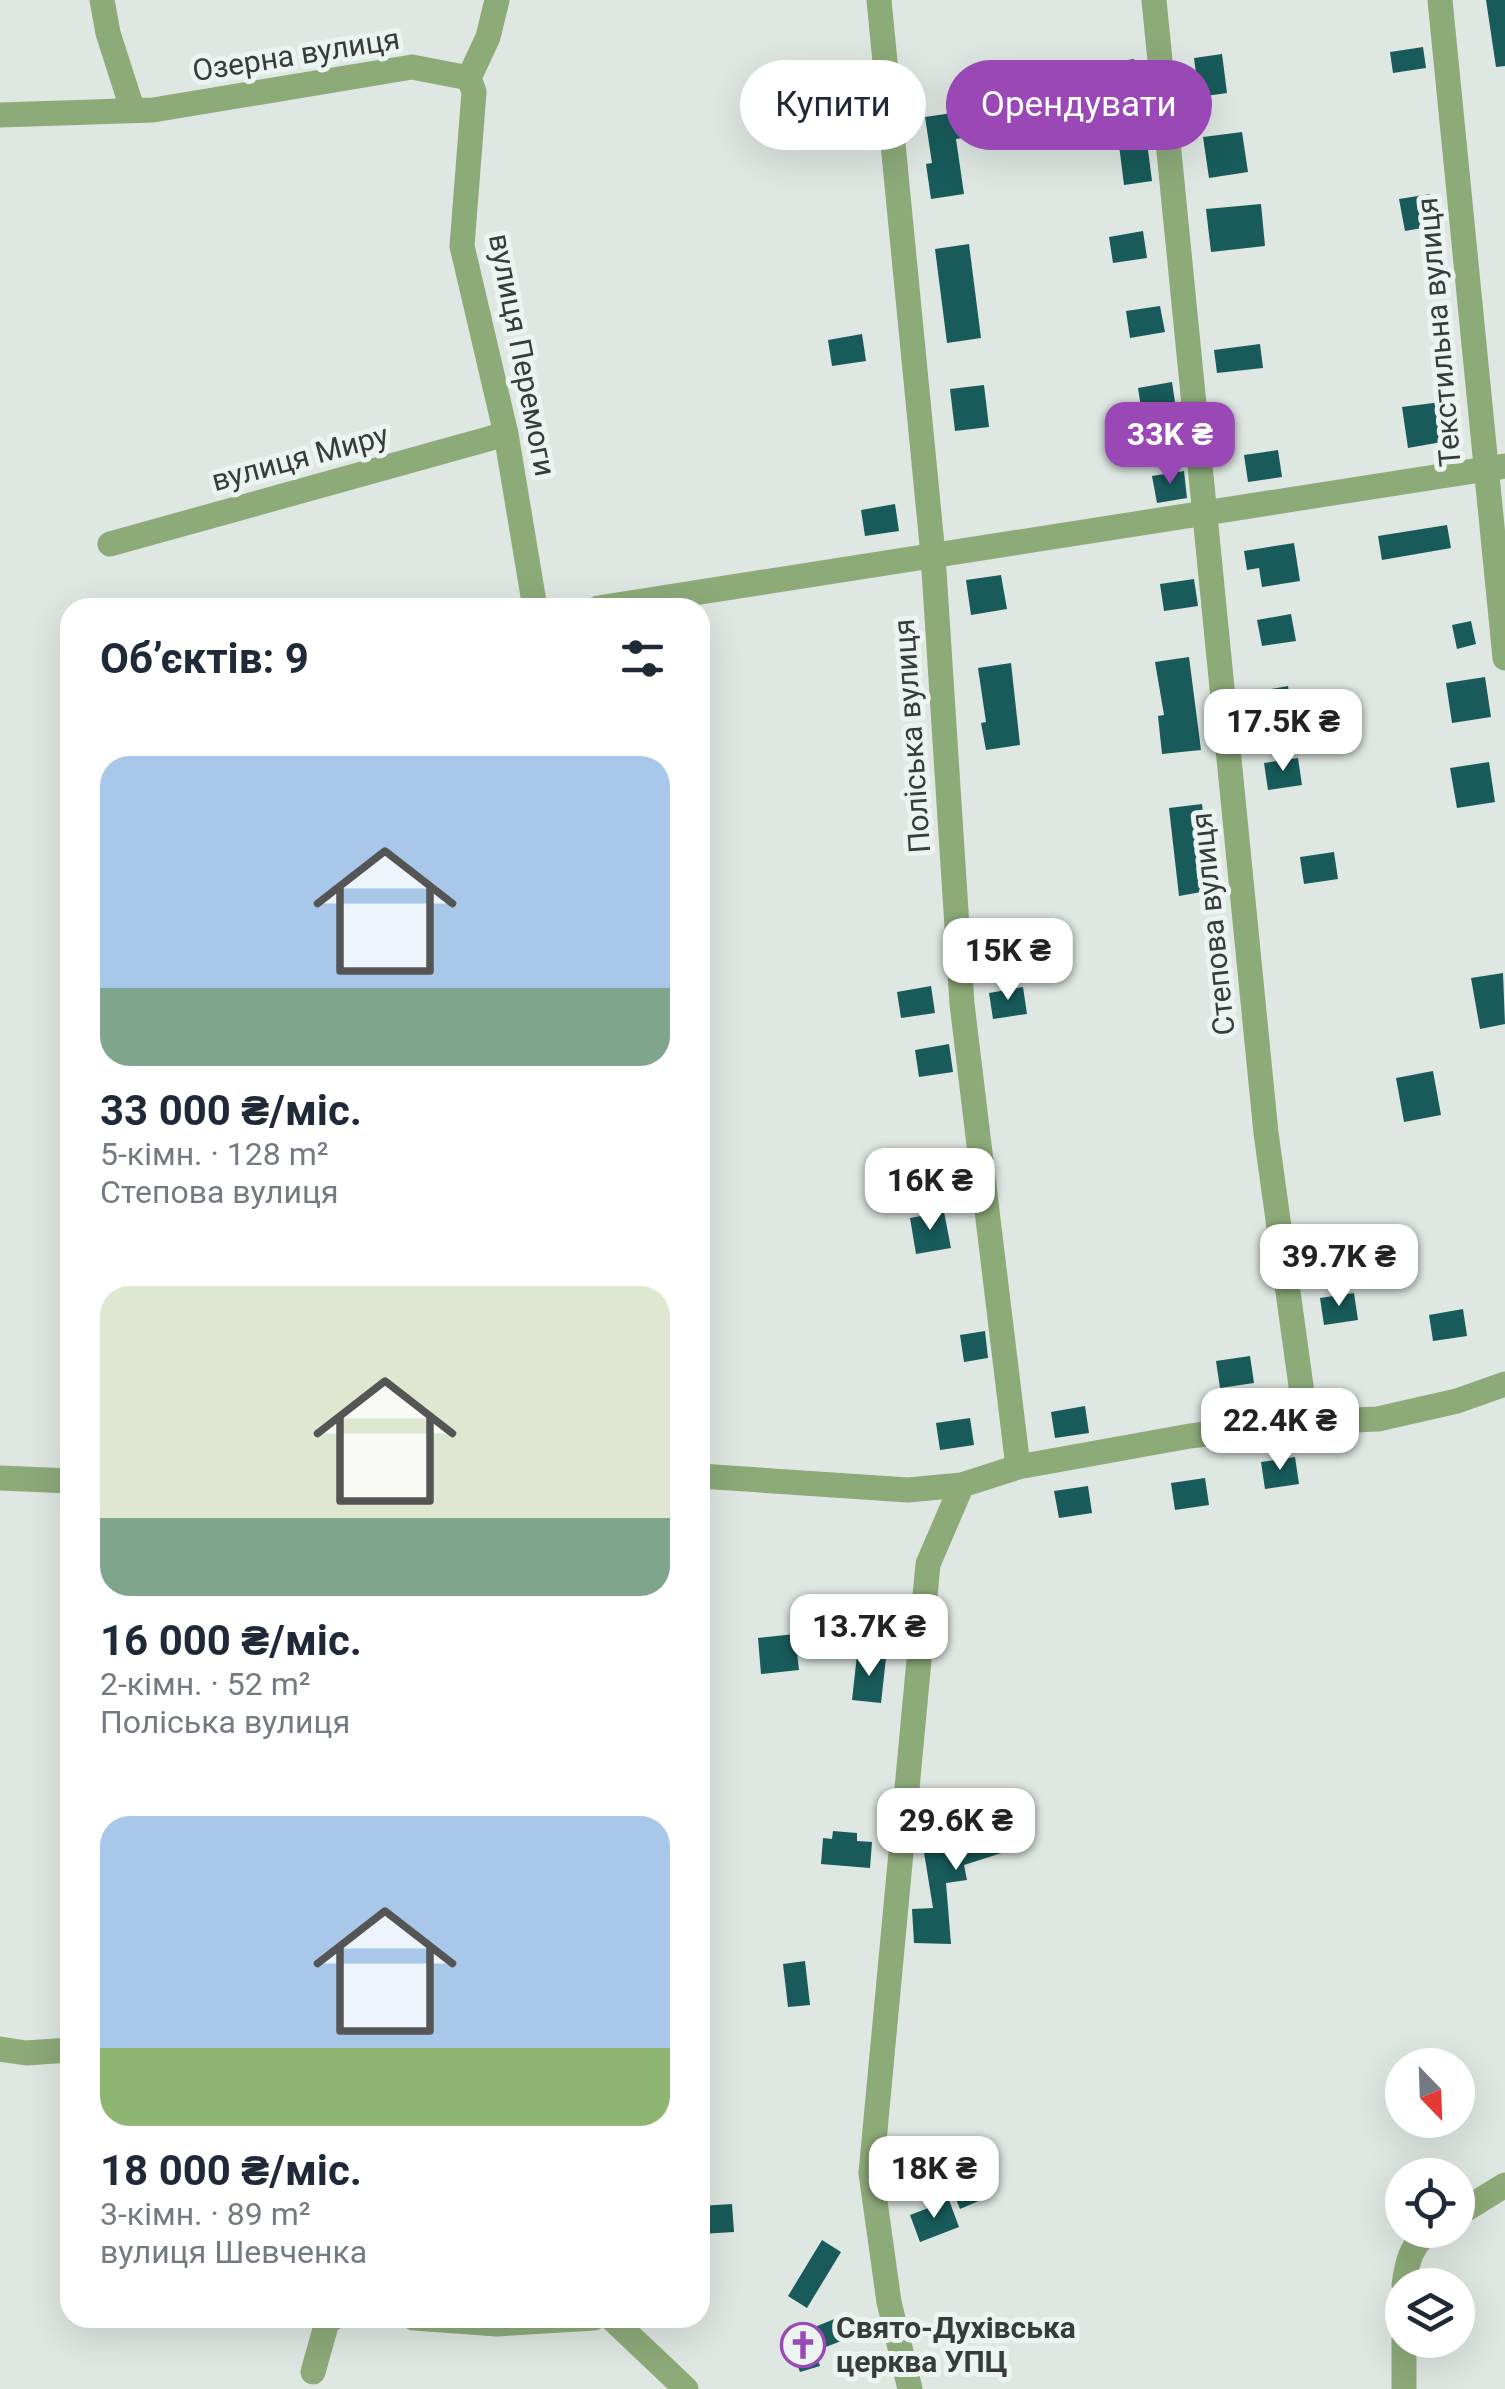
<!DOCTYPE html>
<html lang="uk">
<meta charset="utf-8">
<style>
body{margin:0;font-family:Roboto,sans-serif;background:#f2f2f3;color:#1f2937;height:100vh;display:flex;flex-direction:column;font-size:38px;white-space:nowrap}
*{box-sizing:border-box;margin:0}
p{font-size:32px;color:#747a83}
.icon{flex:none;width:55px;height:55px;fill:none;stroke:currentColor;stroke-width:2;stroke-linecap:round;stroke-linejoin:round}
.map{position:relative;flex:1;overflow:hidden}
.side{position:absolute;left:60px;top:598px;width:650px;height:1730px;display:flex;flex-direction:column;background:#fff;border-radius:30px;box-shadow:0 10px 40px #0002}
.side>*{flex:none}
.banner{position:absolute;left:740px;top:60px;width:615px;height:90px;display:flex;gap:20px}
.needle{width:65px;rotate:157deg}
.controls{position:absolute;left:1385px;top:2048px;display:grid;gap:20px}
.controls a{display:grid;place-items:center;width:90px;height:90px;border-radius:50%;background:#fff;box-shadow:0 10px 40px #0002;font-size:50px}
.price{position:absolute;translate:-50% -85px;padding:0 22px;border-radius:20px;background:#fff;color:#222;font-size:32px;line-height:65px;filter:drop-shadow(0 2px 5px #0008)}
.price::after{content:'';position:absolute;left:50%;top:60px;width:30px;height:22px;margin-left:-15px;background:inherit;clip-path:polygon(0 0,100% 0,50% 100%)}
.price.selected{background:#9a48b6;color:#fff}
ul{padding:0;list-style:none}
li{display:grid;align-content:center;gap:20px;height:530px;padding:0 40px}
li span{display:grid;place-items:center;height:310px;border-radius:30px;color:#555}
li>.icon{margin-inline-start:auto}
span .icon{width:180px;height:180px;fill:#fffc;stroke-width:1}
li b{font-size:42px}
h2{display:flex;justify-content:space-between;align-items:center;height:120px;padding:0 40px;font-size:42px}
.pill{padding:0 35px;border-radius:45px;background:#fff;box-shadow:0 10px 40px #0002;font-size:35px;line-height:90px}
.pill.selected{background:#9a48b6;color:#fff}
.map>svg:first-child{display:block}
.building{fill:#185b5a}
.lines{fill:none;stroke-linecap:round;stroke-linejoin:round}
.street{stroke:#8daa79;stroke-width:25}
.labels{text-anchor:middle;stroke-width:10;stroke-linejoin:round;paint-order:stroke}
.street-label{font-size:30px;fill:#383b39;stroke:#ebf4f0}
.poi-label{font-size:30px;font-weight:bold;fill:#383b39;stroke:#ebf4f0;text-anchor:start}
</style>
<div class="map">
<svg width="1505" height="2389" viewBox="0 0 1505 2389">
<rect width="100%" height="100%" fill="#dee7e2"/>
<path class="building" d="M 1486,0 L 1505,0 L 1505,66 L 1496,67 Z
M 1423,47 L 1426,68 L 1393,73 L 1390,52 Z
M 1222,54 L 1227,93 L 1199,97 L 1194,58 Z
M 1134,59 L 1140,99 L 1101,105 L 1095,65 Z
M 862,78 L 866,105 L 832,110 L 828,84 Z
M 959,112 L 963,138 L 956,139 L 964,194 L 931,199 L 926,164 L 932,163 L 925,117 Z
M 1242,132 L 1248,172 L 1209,178 L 1203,137 Z
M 1147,142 L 1152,181 L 1124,185 L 1119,145 Z
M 1430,194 L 1434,226 L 1405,231 L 1399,199 Z
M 1261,204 L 1265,246 L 1211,252 L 1206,209 Z
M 1143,231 L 1147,258 L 1113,263 L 1109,237 Z
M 969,244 L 981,338 L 947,343 L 935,249 Z
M 1160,306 L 1165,332 L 1130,338 L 1126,311 Z
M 862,334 L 866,361 L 832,366 L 828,340 Z
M 1260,344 L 1263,368 L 1217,373 L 1214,350 Z
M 1172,382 L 1176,409 L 1142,414 L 1138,388 Z
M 984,385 L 989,427 L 955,431 L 950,389 Z
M 1441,402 L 1447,441 L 1408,448 L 1402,407 Z
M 1278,450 L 1282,477 L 1248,482 L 1244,455 Z
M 1184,471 L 1187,498 L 1157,503 L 1152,476 Z
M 895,504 L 899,531 L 865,536 L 861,510 Z
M 1447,525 L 1451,548 L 1382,560 L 1378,536 Z
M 1294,543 L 1300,581 L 1262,587 L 1259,568 L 1247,570 L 1244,551 Z
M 1001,575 L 1007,609 L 971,615 L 966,580 Z
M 1194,579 L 1198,606 L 1164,611 L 1160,584 Z
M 1291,614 L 1296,641 L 1262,646 L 1257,620 Z
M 1471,621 L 1476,644 L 1457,649 L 1452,625 Z
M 1189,657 L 1201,750 L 1162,754 L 1158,716 L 1164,715 L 1155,662 Z
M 1011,663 L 1020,745 L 986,750 L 981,723 L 986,722 L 978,668 Z
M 1485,677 L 1491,717 L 1452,723 L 1446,683 Z
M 1288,686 L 1292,713 L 1258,718 L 1254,692 Z
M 1298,758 L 1302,785 L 1268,790 L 1264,763 Z
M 1489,762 L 1495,802 L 1457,808 L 1450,768 Z
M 1202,804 L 1212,890 L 1179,896 L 1169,808 Z
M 1334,852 L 1338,879 L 1304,884 L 1300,857 Z
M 1503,973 L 1505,1024 L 1480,1029 L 1471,978 Z
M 931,986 L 935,1013 L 901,1018 L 897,992 Z
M 1023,987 L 1027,1014 L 993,1019 L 989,993 Z
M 949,1044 L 953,1072 L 919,1077 L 915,1050 Z
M 1433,1071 L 1441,1115 L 1404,1122 L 1396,1078 Z
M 944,1212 L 951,1248 L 916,1254 L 910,1218 Z
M 1354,1293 L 1358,1320 L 1324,1325 L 1320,1298 Z
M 1463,1309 L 1467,1336 L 1433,1341 L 1429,1315 Z
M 985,1331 L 988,1358 L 964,1362 L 960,1335 Z
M 1250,1356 L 1254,1383 L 1220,1388 L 1216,1361 Z
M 1085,1406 L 1089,1433 L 1055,1438 L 1051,1412 Z
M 970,1418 L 974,1445 L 940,1450 L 936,1423 Z
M 1295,1457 L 1299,1484 L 1265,1489 L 1261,1462 Z
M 1205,1478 L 1209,1505 L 1175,1510 L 1171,1483 Z
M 1088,1486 L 1092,1513 L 1059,1518 L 1054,1491 Z
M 795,1634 L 799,1670 L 761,1674 L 758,1638 Z
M 857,1655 L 886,1658 L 881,1703 L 852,1700 Z
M 1010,1816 L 1020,1847 L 964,1865 L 967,1880 L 946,1883 L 951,1944 L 914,1943 L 912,1909 L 933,1908 L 922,1840 L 966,1833 Z
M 833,1831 L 857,1833 L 857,1841 L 872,1842 L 870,1868 L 821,1864 L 823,1838 L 832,1839 Z
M 805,1961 L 810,2005 L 788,2007 L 783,1964 Z
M 977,2172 L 988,2197 L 960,2209 L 950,2184 Z
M 949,2200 L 959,2227 L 920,2242 L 910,2215 Z
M 732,2204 L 734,2232 L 700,2234 L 700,2206 Z
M 822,2240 L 841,2252 L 807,2308 L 788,2296 Z
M 837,2318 L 844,2340 L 815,2351 L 820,2366 L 800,2372 L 787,2338 Z"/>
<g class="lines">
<path class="street" d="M 102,0 L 108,33 L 132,108
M 497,0 L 488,37 L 469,78 L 474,92 L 462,246 L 506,434 L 535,608
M 879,0 L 933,555 L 962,1004 L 1018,1467
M 1154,0 L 1266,1133 L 1306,1422
M 1440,0 L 1505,658
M 0,115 L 153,110 L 412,67 L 469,78
M 110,544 L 506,434
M 598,608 L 1505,466
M 700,1476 L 908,1490 L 962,1485 L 1018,1467 L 1190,1436 L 1306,1422 L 1378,1419 L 1457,1401 L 1505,1384
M 0,1478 L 70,1481
M 0,2049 L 26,2053 L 70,2050
M 1458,2214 L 1505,2185
M 1404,2285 C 1407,2262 1411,2243 1432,2230
M 414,2318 L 497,2324 L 594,2318
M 611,2318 L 686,2389
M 313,2372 L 327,2322 L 333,2318
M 910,2389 L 889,2302 L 871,2173 L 928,1564 L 962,1485
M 1404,2389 L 1404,2340"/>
</g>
<defs>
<symbol id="church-ring" viewBox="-11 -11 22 22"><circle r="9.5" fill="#ebf4f0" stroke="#9a48b6" stroke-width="1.5"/><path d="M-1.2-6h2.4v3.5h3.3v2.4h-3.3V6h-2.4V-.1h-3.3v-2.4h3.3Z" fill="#9a48b6"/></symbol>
</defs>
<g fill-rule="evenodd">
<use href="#church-ring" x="778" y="2320" width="50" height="50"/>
</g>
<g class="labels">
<g class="street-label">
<text transform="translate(296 55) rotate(-9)" y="10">Озерна вулиця</text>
<text transform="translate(1439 332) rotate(-95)" y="10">Текстильна вулиця</text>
<text transform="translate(522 355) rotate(79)" y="10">вулиця Перемоги</text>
<text transform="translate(300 458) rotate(-15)" y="10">вулиця Миру</text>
<text transform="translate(912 736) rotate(-94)" y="10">Поліська вулиця</text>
<text transform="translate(1213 924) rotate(-96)" y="10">Степова вулиця</text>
</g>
<g class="poi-label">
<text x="836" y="2338">Свято-Духівська<tspan x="836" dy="34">церква УПЦ</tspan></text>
</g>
</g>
</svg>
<div class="controls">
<a><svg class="needle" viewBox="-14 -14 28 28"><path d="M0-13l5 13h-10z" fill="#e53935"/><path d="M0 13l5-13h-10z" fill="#747a83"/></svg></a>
<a><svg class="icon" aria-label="locate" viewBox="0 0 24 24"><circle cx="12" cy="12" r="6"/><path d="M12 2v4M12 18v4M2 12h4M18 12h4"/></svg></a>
<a><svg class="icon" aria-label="layers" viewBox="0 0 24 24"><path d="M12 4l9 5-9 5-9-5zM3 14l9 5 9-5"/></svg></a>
</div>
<b class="price selected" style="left:1170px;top:487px">33K ₴</b>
<b class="price" style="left:1283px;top:774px">17.5K ₴</b>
<b class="price" style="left:1008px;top:1003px">15K ₴</b>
<b class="price" style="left:930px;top:1233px">16K ₴</b>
<b class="price" style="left:1339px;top:1309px">39.7K ₴</b>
<b class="price" style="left:1280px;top:1473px">22.4K ₴</b>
<b class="price" style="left:869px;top:1679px">13.7K ₴</b>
<b class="price" style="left:956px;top:1873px">29.6K ₴</b>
<b class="price" style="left:934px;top:2221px">18K ₴</b>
<div class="banner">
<a class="pill">Купити</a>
<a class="pill selected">Орендувати</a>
</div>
<section class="side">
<h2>Об’єктів: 9<svg class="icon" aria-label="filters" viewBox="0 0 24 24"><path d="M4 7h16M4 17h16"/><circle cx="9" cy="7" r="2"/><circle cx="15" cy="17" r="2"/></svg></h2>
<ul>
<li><span style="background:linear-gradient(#a9c7e8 75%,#7fa58c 0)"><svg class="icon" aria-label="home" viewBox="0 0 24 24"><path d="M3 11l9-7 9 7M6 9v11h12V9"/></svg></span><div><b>33 000 ₴/міс.</b><p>5-кімн. · 128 m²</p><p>Степова вулиця</p></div></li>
<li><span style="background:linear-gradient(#dfe7d0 75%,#7fa58c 0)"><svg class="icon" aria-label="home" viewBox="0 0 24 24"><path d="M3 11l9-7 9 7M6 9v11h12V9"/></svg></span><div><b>16 000 ₴/міс.</b><p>2-кімн. · 52 m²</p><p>Поліська вулиця</p></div></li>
<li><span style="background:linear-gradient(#a9c7e8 75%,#8fb573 0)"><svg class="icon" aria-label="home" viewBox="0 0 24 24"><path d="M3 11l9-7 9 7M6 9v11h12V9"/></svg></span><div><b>18 000 ₴/міс.</b><p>3-кімн. · 89 m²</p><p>вулиця Шевченка</p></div></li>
</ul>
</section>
</div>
